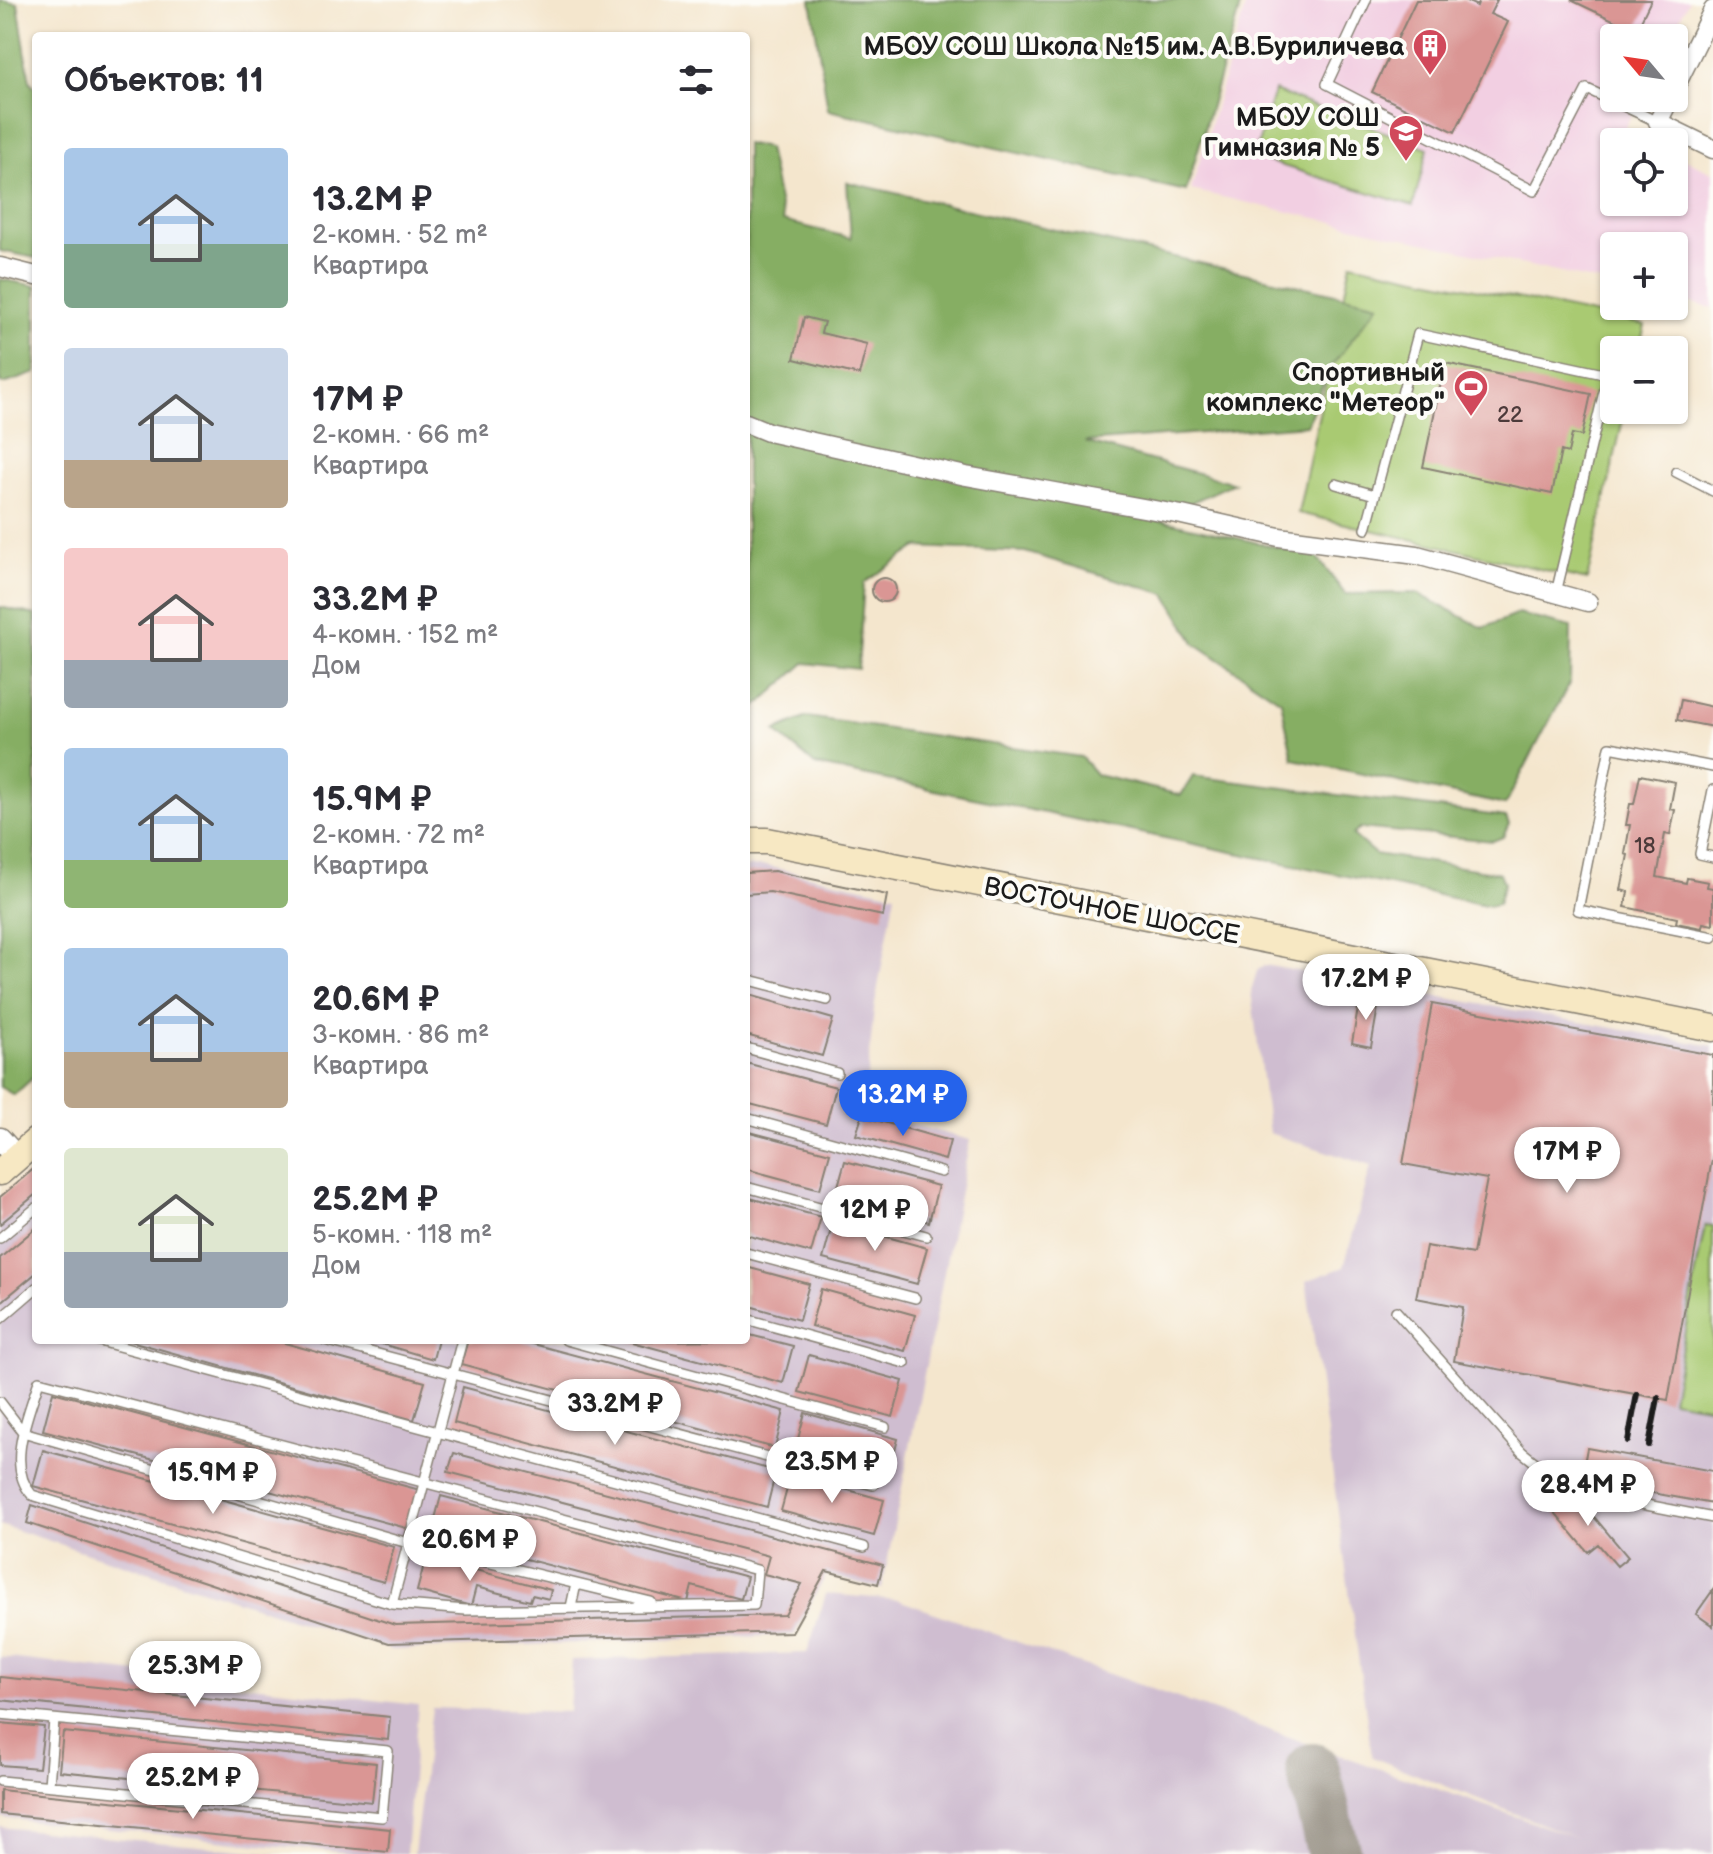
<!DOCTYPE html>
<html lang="ru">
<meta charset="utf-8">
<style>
body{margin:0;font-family:"Balsamiq Sans",sans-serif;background:#f7f7f7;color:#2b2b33;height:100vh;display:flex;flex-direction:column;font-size:30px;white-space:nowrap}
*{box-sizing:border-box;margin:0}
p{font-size:26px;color:#7c7c81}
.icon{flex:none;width:44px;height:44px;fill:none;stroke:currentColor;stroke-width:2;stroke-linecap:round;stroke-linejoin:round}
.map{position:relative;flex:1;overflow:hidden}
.details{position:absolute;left:32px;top:32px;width:718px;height:1312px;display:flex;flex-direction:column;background:#fff;border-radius:8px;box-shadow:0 2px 6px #0004}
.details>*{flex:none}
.needle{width:52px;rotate:299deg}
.tools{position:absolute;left:1600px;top:24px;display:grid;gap:16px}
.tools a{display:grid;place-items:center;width:88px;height:88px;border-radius:8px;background:#fff;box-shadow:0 2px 6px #0004;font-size:40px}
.price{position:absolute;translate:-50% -68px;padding:0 18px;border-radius:28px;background:#fff;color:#222;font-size:26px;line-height:52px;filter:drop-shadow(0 2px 4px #0008)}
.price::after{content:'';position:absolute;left:50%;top:48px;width:24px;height:18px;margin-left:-12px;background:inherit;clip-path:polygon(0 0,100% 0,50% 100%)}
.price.active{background:#2563eb;color:#fff}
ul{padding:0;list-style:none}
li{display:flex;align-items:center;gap:24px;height:200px;padding:0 32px}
li span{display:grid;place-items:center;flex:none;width:224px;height:160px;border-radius:8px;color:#555}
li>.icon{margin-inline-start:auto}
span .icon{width:96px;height:96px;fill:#fffc;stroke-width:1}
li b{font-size:34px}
h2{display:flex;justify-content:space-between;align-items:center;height:96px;padding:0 32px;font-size:34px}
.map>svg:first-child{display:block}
.built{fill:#f2cfe2}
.industrial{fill:#cfbdd0}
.green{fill:#a9ca72;stroke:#627347;stroke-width:2}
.forest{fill:#86ae64;stroke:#516540;stroke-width:2}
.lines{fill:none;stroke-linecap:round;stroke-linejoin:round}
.taxiway{stroke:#888174;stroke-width:54}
.building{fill:#da9694}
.service-casing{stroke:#888174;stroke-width:12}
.minor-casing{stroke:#888174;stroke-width:21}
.tertiary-casing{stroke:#888174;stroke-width:25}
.secondary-casing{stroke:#888174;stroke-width:29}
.service{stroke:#fff;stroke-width:9}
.minor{stroke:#fff;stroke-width:18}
.tertiary{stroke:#fff;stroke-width:22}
.secondary{stroke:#f7e8c3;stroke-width:26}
.rail{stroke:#1c1c1c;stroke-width:6}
.labels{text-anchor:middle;stroke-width:8;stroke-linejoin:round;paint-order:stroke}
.number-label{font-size:22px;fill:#4c3a3a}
.poi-label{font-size:26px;font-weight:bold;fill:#1c1c1c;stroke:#fdfcf7;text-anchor:end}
.street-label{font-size:26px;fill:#1c1c1c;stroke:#fdfcf7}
</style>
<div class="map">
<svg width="1713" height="1854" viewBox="0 0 1713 1854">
<rect width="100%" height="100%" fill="#fdfcf7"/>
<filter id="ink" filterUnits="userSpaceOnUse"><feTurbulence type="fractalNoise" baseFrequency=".0125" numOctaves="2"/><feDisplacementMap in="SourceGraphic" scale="16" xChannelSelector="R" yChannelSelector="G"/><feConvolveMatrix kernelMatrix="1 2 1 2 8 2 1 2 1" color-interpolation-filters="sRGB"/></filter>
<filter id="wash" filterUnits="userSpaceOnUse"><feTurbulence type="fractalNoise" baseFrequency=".006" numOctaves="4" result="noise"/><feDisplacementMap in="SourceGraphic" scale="32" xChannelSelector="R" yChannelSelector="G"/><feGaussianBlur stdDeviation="1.8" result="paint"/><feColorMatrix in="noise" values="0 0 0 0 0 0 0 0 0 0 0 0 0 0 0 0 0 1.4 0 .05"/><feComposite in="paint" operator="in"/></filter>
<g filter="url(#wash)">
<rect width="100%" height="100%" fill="#f4e6cd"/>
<path class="built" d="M 1247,0 L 1689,0 L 1670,38 L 1614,38 L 1614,98 L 1640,98 L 1625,128 L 1652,142 L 1614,142 L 1614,202 L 1674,202 L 1674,153 L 1713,173 L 1713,308 L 1674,299 L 1674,246 L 1614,246 L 1614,285 L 1191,190 Z"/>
<path class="industrial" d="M 766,866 L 895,894 L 874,1009 L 864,1112 L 970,1140 L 882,1589 L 826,1575 L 794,1635 L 392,1650 L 0,1525 L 0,1203 L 36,1172 L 36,1340 L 746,1340 L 746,867 Z
M 1264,965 L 1713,1046 L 1713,1854 L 414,1854 L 432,1708 L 569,1712 L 572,1660 L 807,1653 L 826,1594 L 898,1600 L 1577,1838 L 1372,1757 L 1306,1281 L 1344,1267 L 1371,1166 L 1269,1133 L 1251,991 L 1257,971 Z
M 0,1657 L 418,1705 L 406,1854 L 359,1854 L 0,1818 Z
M 0,1827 L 240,1850 L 282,1854 L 0,1854 Z"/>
<path class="green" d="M 1274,91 L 1428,148 L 1413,206 L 1254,157 Z
M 1351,263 L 1645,325 L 1639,350 L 1614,350 L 1614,410 L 1625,410 L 1587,580 L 1298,513 Z
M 1705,1225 L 1713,1226 L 1713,1407 L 1672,1400 Z"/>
<path class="forest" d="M 0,0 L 18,3 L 30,82 L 36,88 L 36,258 L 0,251 Z
M 811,0 L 1242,0 L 1186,191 L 828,110 Z
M 746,144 L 768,148 L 783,221 L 851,238 L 847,182 L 1379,304 L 1328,371 L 1307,425 L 1085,442 L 1234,483 L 1155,519 L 1316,556 L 1345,594 L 1417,593 L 1483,628 L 1518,614 L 1571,627 L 1570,682 L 1505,805 L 1293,759 L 1281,701 L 1196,644 L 1166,594 L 1025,552 L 917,547 L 864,583 L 858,669 L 805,663 L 746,716 Z
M 0,279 L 36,286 L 36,373 L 4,384 L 0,383 Z
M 0,607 L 36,615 L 36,1075 L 14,1095 L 0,1087 Z
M 807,717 L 1081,757 L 1097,775 L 1181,795 L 1193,776 L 1506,817 L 1509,824 L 1503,837 L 1493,841 L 1360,828 L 1353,835 L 1375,854 L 1500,873 L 1504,883 L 1498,904 L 1490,906 L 815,765 L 775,731 Z"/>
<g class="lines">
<path class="taxiway" d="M 1313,1770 L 1334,1854"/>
</g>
<g id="blocks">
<path class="building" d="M 1416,0 L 1464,0 L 1477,6 L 1479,0 L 1497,0 L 1490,14 L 1508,22 L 1455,132 L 1372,92 Z
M 1571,0 L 1651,0 L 1636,31 Z
M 804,317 L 824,322 L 821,333 L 867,344 L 859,375 L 794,359 Z
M 1445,363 L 1591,394 L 1582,436 L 1572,434 L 1568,453 L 1561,451 L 1552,494 L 1423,467 Z
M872 590a12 12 0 1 1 24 0a12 12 0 1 1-24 0Z
M 1681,700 L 1713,707 L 1713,727 L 1677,720 Z
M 1640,775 L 1675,782 L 1670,809 L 1675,810 L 1670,835 L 1665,834 L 1657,877 L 1686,883 L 1687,878 L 1708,882 L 1707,887 L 1713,888 L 1713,925 L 1703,923 L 1702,928 L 1676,923 L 1677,918 L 1625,907 L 1628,892 L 1621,890 L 1628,855 L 1625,854 L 1630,825 L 1626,825 L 1630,804 L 1634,804 Z
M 774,871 L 887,895 L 883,916 L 770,892 L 746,894 L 746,873 Z
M 746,994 L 833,1019 L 822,1056 L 746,1035 Z
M 1360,997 L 1379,1001 L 1371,1047 L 1352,1043 Z
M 1432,1004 L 1713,1055 L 1713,1154 L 1668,1400 L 1454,1361 L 1463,1307 L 1416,1298 L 1426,1246 L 1473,1254 L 1487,1179 L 1403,1164 Z
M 746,1063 L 836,1087 L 826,1124 L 746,1103 Z
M 862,1116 L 950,1141 L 945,1160 L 856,1135 Z
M 746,1131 L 830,1153 L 820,1189 L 746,1169 Z
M 845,1161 L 938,1186 L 929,1222 L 835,1197 Z
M 36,1167 L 36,1194 L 0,1224 L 0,1197 Z
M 746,1197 L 821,1217 L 811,1253 L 746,1235 Z
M 833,1222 L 927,1248 L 917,1284 L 823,1259 Z
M 36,1228 L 36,1273 L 0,1303 L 0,1258 Z
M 746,1267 L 809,1284 L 799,1320 L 746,1305 Z
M 821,1289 L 915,1315 L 905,1351 L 811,1326 Z
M 746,1334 L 793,1346 L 783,1383 L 628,1341 L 746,1340 Z
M 127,1340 L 274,1340 L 425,1382 L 414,1420 Z
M 368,1340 L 438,1340 L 433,1359 Z
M 468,1340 L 518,1340 L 784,1411 L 775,1448 L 461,1364 Z
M 809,1355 L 903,1381 L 893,1417 L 799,1392 Z
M 463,1387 L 776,1471 L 767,1507 L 454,1423 Z
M 53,1392 L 420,1490 L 410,1529 L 43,1430 Z
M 805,1413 L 898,1439 L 889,1475 L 795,1450 Z
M 1587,1448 L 1713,1471 L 1713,1504 L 1581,1480 Z
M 43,1450 L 394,1547 L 384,1582 L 33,1486 Z
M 454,1453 L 883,1565 L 878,1584 L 826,1571 L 792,1632 L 389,1643 L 27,1523 L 32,1505 L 395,1625 L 785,1615 L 802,1584 L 764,1574 L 769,1556 L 448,1472 Z
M 791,1474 L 884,1500 L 874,1536 L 781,1511 Z
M 1573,1492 L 1628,1557 L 1617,1566 L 1598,1544 L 1588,1552 L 1552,1509 Z
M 441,1496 L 747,1577 L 741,1599 L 692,1586 L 688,1602 L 431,1534 Z
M 426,1557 L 551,1590 L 549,1599 L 532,1595 L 530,1601 L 476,1587 L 471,1606 L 417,1591 Z
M 1713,1590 L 1713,1626 L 1696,1614 Z
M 0,1677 L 390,1717 L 388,1740 L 0,1700 Z
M 0,1723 L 44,1727 L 39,1768 L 0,1765 Z
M 63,1732 L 376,1763 L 372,1802 L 59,1771 Z
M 0,1790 L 390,1829 L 388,1852 L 0,1814 Z"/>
</g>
</g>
<g filter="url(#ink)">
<use href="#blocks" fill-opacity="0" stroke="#888174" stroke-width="2"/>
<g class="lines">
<defs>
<path id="service" d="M 1366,0 L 1327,84 L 1534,191 L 1587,89 L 1658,122
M 1676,472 L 1713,491
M 1336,484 L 1375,495
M 1366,529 L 1418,334 L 1608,375 L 1556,593
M 1713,767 L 1610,747 L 1578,910 L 1713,937
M 1713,790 L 1700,854 L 1713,857
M 746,979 L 827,1000
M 746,1048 L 837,1073
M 746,1118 L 941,1172
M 746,1187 L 926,1236
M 0,1238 L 36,1208
M 746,1253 L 915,1298
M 1396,1311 L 1522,1452 L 1551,1475 L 1585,1490 L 1616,1499 L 1713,1518
M 0,1319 L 36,1288
M 746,1319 L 905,1363
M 96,1340 L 864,1547
M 325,1340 L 873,1485
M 566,1340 L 885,1427
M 39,1381 L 757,1570 L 754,1605 L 466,1610 L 392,1604 L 32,1495 C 5,1466 29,1413 39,1381 Z
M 0,1402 L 23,1432 L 408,1543 L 651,1602
M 392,1604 L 462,1340
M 571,1607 L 576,1584
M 0,1714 L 388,1751 L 382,1817 L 0,1781
M 49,1785 L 54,1720"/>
<path id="minor" d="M 1674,89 L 1713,10
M 1670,98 L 1658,122 L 1713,149
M 0,267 L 36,276
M 746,423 L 768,432 L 966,476 L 1182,515 L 1279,537 L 1417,555 L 1588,602"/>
<path id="tertiary" d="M 0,1139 L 17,1158"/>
<path id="secondary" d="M 746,841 L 767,841 L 1713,1028
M 0,1172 L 36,1141"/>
</defs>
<use href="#service" class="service-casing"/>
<use href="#minor" class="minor-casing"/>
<use href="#tertiary" class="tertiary-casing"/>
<use href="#secondary" class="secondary-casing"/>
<use href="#service" class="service"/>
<use href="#minor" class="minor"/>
<use href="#tertiary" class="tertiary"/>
<use href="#secondary" class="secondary"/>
<path class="rail" d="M 1628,1441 L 1637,1394
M 1649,1445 L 1658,1398"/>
</g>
</g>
<defs>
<symbol id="building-pin" viewBox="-11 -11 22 30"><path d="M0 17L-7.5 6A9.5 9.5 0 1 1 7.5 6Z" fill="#d1495b" stroke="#fdfcf7"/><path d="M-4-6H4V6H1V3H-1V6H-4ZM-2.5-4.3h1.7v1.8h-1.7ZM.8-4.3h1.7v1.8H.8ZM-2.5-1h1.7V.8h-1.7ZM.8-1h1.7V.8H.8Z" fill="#fff"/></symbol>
<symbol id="school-pin" viewBox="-11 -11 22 30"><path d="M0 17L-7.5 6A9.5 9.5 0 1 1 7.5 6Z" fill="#d1495b" stroke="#fdfcf7"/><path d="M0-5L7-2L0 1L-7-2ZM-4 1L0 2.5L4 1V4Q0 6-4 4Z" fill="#fff"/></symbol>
<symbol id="stadium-pin" viewBox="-11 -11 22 30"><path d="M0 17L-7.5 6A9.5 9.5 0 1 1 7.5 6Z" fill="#d1495b" stroke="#fdfcf7"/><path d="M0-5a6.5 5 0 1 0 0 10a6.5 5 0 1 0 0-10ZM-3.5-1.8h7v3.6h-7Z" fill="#fff"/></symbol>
</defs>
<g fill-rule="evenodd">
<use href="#building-pin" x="1410" y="26" width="40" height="54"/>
<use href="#school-pin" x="1386" y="112" width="40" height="54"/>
<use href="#stadium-pin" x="1451" y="367" width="40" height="54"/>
</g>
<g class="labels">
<g class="number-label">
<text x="1510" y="422">22</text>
<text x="1645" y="853">18</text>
</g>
<g class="poi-label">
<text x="1404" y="55">МБОУ СОШ Школа №15 им. А.В.Буриличева</text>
<text x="1380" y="126">МБОУ СОШ<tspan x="1380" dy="30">Гимназия № 5</tspan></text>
<text x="1445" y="381">Спортивный<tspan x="1445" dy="30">комплекс "Метеор"</tspan></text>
</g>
<g class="street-label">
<text transform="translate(1112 910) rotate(11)" y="9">ВОСТОЧНОЕ ШОССЕ</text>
</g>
</g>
</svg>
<div class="tools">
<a><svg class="needle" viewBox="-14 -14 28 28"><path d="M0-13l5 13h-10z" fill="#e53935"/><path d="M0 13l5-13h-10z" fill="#7c7c81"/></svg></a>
<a><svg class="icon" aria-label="locate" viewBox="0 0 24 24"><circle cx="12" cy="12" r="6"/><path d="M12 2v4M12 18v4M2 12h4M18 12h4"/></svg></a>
<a>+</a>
<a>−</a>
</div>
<b class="price" style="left:1366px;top:1022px">17.2M ₽</b>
<b class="price active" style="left:903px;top:1138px">13.2M ₽</b>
<b class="price" style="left:1567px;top:1195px">17M ₽</b>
<b class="price" style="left:875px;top:1253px">12M ₽</b>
<b class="price" style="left:615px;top:1447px">33.2M ₽</b>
<b class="price" style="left:832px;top:1505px">23.5M ₽</b>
<b class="price" style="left:213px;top:1516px">15.9M ₽</b>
<b class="price" style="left:1588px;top:1528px">28.4M ₽</b>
<b class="price" style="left:470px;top:1583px">20.6M ₽</b>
<b class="price" style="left:195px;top:1709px">25.3M ₽</b>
<b class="price" style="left:193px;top:1821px">25.2M ₽</b>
<section class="details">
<h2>Объектов: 11<svg class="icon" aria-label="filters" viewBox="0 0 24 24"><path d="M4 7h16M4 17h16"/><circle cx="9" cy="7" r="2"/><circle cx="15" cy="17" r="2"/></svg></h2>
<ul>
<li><span style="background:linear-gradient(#a9c7e8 60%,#7fa58c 0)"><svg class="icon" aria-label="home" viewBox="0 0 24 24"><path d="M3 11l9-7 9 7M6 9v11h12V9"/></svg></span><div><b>13.2M ₽</b><p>2-комн. · 52 m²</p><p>Квартира</p></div></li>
<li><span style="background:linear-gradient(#c9d6e8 70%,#b9a48a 0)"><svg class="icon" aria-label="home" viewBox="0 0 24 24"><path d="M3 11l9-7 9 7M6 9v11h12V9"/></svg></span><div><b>17M ₽</b><p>2-комн. · 66 m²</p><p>Квартира</p></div></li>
<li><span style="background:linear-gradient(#f6c9c9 70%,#9aa5b1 0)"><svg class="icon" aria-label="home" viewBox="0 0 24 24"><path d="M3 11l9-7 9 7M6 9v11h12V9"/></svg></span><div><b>33.2M ₽</b><p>4-комн. · 152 m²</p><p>Дом</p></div></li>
<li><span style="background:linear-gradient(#a9c7e8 70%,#8fb573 0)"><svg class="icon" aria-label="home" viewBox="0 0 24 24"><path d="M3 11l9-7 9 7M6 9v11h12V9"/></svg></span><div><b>15.9M ₽</b><p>2-комн. · 72 m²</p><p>Квартира</p></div></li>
<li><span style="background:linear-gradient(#a9c7e8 65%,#b9a48a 0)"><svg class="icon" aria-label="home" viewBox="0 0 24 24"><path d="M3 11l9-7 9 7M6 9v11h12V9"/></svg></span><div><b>20.6M ₽</b><p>3-комн. · 86 m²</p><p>Квартира</p></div></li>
<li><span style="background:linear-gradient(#dfe7d0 65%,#9aa5b1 0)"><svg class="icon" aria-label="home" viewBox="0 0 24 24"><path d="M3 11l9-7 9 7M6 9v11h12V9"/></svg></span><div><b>25.2M ₽</b><p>5-комн. · 118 m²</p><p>Дом</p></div></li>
</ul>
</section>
</div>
